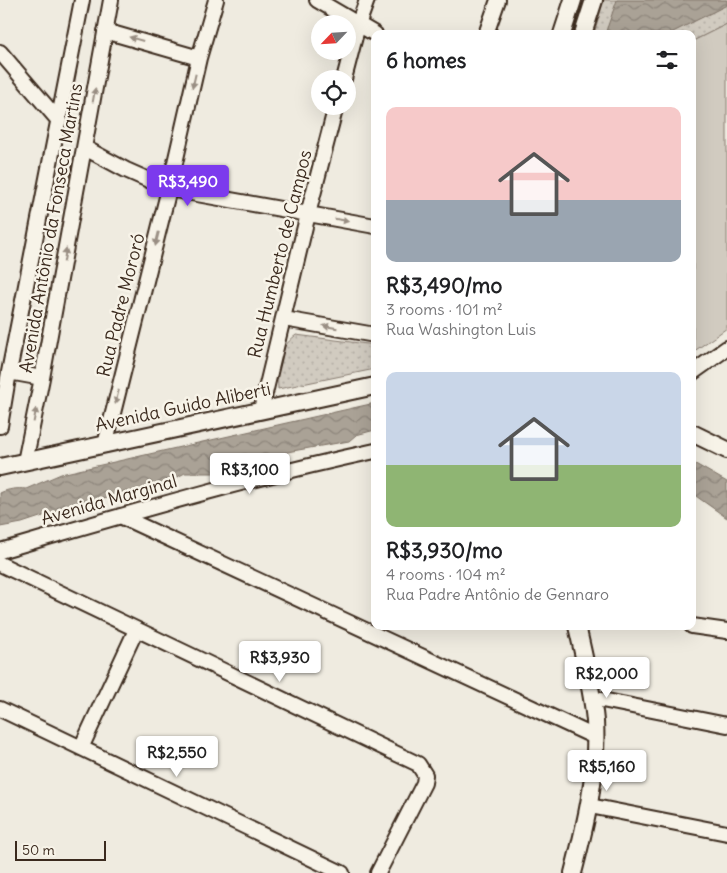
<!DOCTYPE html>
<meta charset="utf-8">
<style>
body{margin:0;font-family:Delius,sans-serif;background:#f6f6f6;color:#202124;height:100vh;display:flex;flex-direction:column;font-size:19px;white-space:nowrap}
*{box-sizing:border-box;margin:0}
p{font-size:16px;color:#757577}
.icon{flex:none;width:28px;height:28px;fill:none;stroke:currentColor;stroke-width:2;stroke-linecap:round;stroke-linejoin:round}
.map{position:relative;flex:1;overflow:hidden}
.details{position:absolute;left:371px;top:30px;width:325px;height:600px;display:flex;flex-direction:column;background:#fff;border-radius:10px;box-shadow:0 5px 20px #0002}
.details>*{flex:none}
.needle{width:32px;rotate:245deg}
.tools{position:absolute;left:311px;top:15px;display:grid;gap:10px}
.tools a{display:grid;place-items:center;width:45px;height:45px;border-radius:50%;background:#fff;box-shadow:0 5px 20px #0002;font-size:25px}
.scale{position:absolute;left:15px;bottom:12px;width:91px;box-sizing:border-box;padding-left:5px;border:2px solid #3b2a1e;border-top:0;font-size:14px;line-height:18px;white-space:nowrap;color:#3b2a1e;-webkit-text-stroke:4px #f7f3e8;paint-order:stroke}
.price{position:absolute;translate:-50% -42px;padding:0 11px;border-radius:5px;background:#fff;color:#222;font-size:16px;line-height:32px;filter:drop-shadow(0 1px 2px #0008)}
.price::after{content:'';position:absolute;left:50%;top:30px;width:15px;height:11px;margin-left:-8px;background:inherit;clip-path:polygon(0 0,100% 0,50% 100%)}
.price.active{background:#7c3aed;color:#fff}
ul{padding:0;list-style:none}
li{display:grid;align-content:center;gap:10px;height:265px;padding:0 15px}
li span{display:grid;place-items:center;height:155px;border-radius:10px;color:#555}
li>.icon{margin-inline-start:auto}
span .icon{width:90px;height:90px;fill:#fffc;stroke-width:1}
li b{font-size:21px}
h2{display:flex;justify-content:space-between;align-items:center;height:60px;padding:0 15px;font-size:21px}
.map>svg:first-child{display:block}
.green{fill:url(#green-dots);stroke:#867a6f}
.pitch{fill:#d1cbc0;stroke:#867a6f}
.water{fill:url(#water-waves);stroke:#7e7266}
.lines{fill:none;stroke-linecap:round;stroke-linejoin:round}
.minor-casing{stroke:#3b2a1e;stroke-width:18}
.major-casing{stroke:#3b2a1e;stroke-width:20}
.minor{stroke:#f7f3e8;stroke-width:14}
.major{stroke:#f7f3e8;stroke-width:16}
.oneway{fill:#998e83}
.labels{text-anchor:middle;stroke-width:5;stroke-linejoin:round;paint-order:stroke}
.street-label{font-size:18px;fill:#3b2a1e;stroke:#f7f3e8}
</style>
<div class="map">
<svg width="727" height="873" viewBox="0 0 727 873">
<defs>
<pattern id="green-dots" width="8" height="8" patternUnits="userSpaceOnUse" patternTransform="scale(1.25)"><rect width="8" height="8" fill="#d1cbc0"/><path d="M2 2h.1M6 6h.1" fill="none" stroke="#b4aea5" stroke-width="1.8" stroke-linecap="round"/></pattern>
<pattern id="water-waves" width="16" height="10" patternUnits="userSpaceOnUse" patternTransform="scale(1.25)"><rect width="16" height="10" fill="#aaa296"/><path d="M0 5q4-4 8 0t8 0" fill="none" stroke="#8c847a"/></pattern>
</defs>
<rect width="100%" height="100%" fill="#efebe0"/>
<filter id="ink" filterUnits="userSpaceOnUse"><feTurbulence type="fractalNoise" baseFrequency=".02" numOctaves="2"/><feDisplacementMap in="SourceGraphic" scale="10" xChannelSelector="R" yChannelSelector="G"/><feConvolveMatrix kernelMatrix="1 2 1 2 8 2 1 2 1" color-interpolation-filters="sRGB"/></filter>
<g filter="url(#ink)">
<path class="green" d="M 604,0 L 727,0 L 727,24 L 693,41 L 692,34 L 594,34 Z
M 296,335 L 375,345 L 375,369 L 278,389 C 277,365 276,351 296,335 Z"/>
<path class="pitch" d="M 727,24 L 727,328 L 693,352 L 693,41 Z"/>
<path class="water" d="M 617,0 L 727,0 L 727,5 L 669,34 L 605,34 Z
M 375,403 L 375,430 L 356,435 L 349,441 L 287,452 L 273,459 L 256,458 L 217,473 L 185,473 L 164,484 L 116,497 L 88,501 L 22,523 L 0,527 L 0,493 C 8,489 17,488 26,489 L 61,474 Z
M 692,462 L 727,482 L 727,518 L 693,494 Z"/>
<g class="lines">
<defs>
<path id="minor" d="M 317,0 L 375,34
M 105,31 L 199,58
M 486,34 L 498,0
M 0,52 L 59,121
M 344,79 L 358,25 L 367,0
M 85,148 L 126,170 L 169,189 L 375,226
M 284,319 L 375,335
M 9,372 L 42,378
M 692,373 L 727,348
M 261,410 L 308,214 L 336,106
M 0,426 L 9,372 L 82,0
M 105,445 L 169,189 L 199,58 L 216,0
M 25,462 L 42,378 L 111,0
M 120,516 L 595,737
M 0,551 C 124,515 248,478 375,451
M 0,564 L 418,764 L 425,775 L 424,783 L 378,873
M 692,626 L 727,631
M 592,698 L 727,725
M 0,709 L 342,873
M 81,748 L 136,630
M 590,806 L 727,833"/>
<path id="major" d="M 562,34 L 573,0
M 583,34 L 594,0
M 692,433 L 727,450
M 0,467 L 375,386
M 573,873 C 586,823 598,773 595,721 C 592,689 584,657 577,626"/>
</defs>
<use href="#minor" class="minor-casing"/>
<use href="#major" class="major-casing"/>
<use href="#minor" class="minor"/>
<use href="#major" class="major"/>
</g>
<defs><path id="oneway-solid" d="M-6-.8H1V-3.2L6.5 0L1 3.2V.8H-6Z" transform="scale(1.25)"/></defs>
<g class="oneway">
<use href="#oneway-solid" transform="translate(136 39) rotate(-164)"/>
<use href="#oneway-solid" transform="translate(194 81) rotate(103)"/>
<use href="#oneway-solid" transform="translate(94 95) rotate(-80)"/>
<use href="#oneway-solid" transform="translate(342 220) rotate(10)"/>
<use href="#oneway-solid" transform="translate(157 239) rotate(104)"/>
<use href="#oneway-solid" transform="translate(65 255) rotate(-80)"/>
<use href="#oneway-solid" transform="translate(330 327) rotate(-170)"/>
<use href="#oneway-solid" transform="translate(117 397) rotate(104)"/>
<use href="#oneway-solid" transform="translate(35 415) rotate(-79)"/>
</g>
</g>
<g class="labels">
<g class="street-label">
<text transform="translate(51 228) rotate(-80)" y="6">Avenida Antônio da Fonseca Martins</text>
<text transform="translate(280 254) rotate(-76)" y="6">Rua Humberto de Campos</text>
<text transform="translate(121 305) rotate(-76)" y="6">Rua Padre Mororó</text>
<text transform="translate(183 407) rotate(-12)" y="6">Avenida Guido Aliberti</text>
<text transform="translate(109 500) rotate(-16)" y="6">Avenida Marginal</text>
</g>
</g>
</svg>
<div class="tools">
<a><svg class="needle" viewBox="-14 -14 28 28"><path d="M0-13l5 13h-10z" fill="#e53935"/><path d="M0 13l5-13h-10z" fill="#757577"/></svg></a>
<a><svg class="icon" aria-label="locate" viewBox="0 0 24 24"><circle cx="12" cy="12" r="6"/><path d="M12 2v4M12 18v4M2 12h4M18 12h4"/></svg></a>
</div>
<div class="scale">50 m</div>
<b class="price active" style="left:188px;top:207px">R$3,490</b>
<b class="price" style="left:250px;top:495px">R$3,100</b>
<b class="price" style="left:280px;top:683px">R$3,930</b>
<b class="price" style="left:607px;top:699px">R$2,000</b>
<b class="price" style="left:177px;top:778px">R$2,550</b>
<b class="price" style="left:607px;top:792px">R$5,160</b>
<section class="details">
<h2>6 homes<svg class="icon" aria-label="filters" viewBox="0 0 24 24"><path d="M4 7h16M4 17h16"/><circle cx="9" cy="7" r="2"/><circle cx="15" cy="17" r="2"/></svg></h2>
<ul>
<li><span style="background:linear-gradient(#f6c9c9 60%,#9aa5b1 0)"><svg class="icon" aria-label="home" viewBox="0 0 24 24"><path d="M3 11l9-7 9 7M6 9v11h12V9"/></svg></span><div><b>R$3,490/mo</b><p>3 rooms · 101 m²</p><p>Rua Washington Luis</p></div></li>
<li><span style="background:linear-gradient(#c9d6e8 60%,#8fb573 0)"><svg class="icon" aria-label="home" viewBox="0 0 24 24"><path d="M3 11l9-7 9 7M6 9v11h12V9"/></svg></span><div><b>R$3,930/mo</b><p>4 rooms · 104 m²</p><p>Rua Padre Antônio de Gennaro</p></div></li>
</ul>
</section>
</div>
